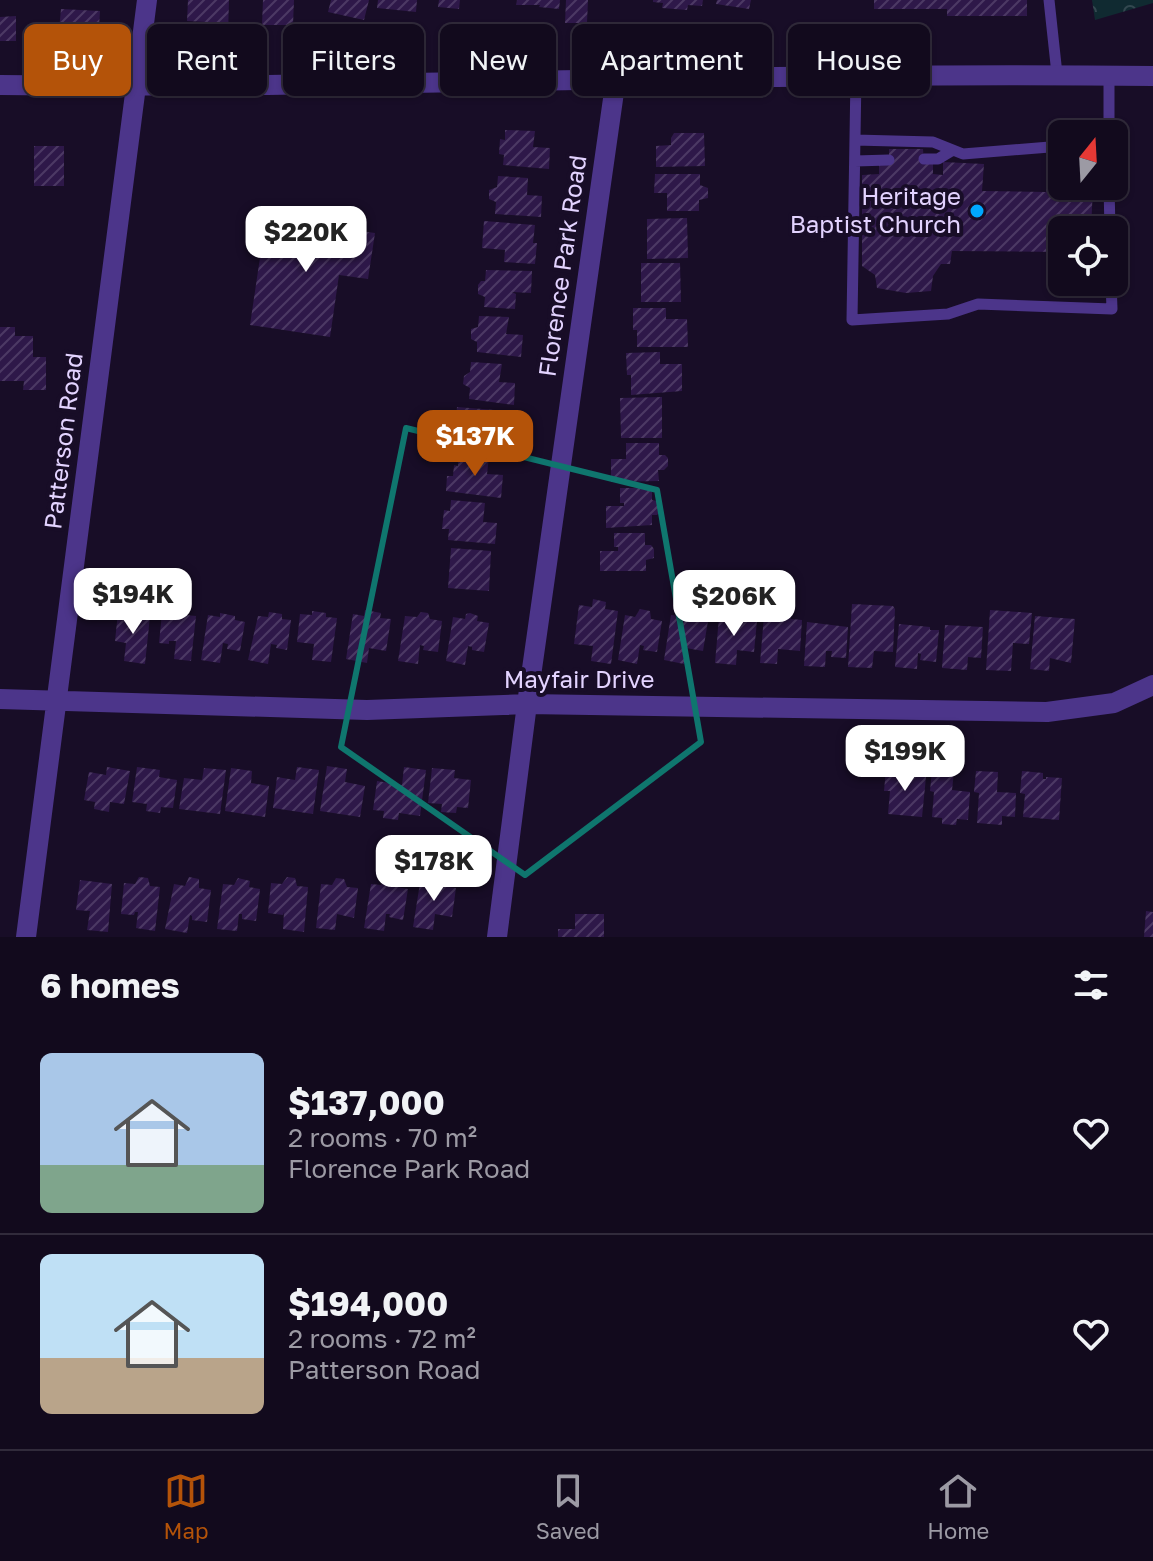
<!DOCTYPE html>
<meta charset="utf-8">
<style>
body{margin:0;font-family:"Golos Text",sans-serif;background:#1f182a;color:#f1f3f6;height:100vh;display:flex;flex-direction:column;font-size:30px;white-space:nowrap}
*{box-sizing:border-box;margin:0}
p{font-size:26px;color:#9c9aa4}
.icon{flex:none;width:44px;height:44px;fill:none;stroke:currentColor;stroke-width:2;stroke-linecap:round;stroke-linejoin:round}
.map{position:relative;height:937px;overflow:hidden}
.panel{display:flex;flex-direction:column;background:#120a1d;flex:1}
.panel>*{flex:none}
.hud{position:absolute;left:24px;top:24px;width:1106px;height:72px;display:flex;gap:16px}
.needle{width:52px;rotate:18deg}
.buttons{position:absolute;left:1048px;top:120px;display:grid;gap:16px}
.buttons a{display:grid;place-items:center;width:80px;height:80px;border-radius:12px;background:#120a1d;box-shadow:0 2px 6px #0004,0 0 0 2px #312b3b;font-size:40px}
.price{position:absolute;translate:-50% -68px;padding:0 18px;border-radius:16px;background:#fff;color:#222;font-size:26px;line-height:52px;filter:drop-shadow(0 2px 4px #0008)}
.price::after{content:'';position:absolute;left:50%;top:48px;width:24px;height:18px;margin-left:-12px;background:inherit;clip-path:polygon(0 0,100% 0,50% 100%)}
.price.on{background:#b45309;color:#fff}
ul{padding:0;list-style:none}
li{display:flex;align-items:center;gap:24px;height:200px;padding:0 40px}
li+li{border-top:2px solid #312b3b}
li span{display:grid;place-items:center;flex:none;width:224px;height:160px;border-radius:12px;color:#555}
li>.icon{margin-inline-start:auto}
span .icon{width:96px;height:96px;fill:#fffc;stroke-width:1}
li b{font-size:34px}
h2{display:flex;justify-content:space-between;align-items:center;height:96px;padding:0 40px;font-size:34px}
.pill{padding:0 28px;border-radius:12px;background:#120a1d;box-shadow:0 2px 6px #0004,0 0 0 2px #312b3b;font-size:28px;line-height:72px}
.pill.on{background:#b45309;color:#fff}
.dock{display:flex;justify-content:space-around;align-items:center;height:112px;border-top:2px solid #312b3b;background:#120a1d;font-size:22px;color:#9c9aa4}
.dock a{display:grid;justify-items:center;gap:4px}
.dock .on{color:#b45309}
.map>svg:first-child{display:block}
.forest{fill:url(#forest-crowns)}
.building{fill:url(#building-hatch)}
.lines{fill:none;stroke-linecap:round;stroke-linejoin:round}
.service{stroke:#4c358a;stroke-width:11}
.minor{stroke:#4c358a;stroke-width:20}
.tertiary{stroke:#4c358a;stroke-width:20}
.marked{fill:none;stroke:#0f766e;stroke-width:6;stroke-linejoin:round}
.poi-dot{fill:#00a7fe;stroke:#180d27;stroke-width:3}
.labels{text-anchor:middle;stroke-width:8;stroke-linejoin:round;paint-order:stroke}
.poi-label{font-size:24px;fill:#e3d3ff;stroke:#180d27;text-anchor:end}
.street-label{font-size:24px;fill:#e3d3ff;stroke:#180d27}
</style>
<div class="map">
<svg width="1153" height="937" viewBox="0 0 1153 937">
<defs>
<pattern id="forest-crowns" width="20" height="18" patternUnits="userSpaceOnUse" patternTransform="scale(2)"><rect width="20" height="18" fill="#102a31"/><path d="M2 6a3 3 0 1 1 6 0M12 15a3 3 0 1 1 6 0" fill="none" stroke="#334850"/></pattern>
<pattern id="building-hatch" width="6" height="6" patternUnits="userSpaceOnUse" patternTransform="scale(2)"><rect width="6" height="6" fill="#2e1849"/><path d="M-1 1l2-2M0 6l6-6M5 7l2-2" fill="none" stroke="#4c3964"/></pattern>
</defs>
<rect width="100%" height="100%" fill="#180d27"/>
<path class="forest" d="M 1092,0 L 1153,0 L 1153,3 L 1095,20 Z"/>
<path class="building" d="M 188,0 L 229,0 L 228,35 L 207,34 L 207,22 L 187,21 Z
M 263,0 L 294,0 L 293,25 L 262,25 Z
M 331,0 L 369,0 L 364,20 L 328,12 Z
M 378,0 L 417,0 L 416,12 L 377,8 Z
M 439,0 L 460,0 L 459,9 L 438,7 Z
M 517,0 L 560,0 L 559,9 L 539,7 L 540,5 L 516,5 Z
M 566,0 L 588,0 L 587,23 L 565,23 Z
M 653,0 L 703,0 L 702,6 L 688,5 L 687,10 L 662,8 L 663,3 L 653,2 Z
M 717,0 L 751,0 L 749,9 L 716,4 Z
M 874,0 L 1027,0 L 1027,16 L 947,16 L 947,9 L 874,9 Z
M 61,9 L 100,11 L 98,44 L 58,41 Z
M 16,16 L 16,41 L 0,41 L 0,17 Z
M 505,130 L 535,131 L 533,147 L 550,148 L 549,169 L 503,165 L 504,155 L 499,154 L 500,139 L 505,140 Z
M 674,133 L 704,133 L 705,166 L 656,167 L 656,146 L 671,145 L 671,138 Z
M 34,146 L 64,146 L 64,186 L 34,186 Z
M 889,149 L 923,149 L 924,163 L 933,164 L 933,174 L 943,175 L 943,162 L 984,164 L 982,191 L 1046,192 L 1046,168 L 1062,168 L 1062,186 L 1093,186 L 1091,230 L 1062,230 L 1062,252 L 952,251 L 950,264 L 941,264 L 933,276 L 931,291 L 906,293 L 877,288 L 875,275 L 862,266 L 862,175 L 879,174 L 879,164 L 889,164 Z
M 655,174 L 700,174 L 700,185 L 708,188 L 708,198 L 699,200 L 699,211 L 667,211 L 667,193 L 654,193 Z
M 498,176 L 528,178 L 527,195 L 542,196 L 541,217 L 495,214 L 496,202 L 489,199 L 489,190 L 497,187 Z
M 266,217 L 375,233 L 368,279 L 339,275 L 330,337 L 250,325 Z
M 687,218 L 688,258 L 647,259 L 647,219 Z
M 484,221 L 535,225 L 533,243 L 537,243 L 535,264 L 504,262 L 505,250 L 482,248 Z
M 641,263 L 680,263 L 681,302 L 641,302 Z
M 486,270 L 532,271 L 531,293 L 512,292 L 516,294 L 515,309 L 484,307 L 485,297 L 478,294 L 478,285 L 481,281 L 485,281 Z
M 633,308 L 666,308 L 666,319 L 687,319 L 688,347 L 637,347 L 637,330 L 633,330 Z
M 479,316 L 509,317 L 506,334 L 523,335 L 521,357 L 477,352 L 477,342 L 471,339 L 471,329 L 478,327 Z
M 0,327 L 15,327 L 15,336 L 33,336 L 33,357 L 46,357 L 46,390 L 23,390 L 24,381 L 0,381 Z
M 660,352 L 660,364 L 682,364 L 682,391 L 631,395 L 631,375 L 627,375 L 626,353 Z
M 471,362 L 502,364 L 499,382 L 515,383 L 514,405 L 469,399 L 470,388 L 463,384 L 464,376 L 470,372 Z
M 662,397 L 662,438 L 621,438 L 620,398 Z
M 457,407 L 508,411 L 509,451 L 477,448 L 477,437 L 455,435 Z
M 626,443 L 659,443 L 659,455 L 665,455 L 668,458 L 668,466 L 664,470 L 658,470 L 659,481 L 611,482 L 611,459 L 626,459 Z
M 458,455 L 489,457 L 487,474 L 503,475 L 501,498 L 446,491 L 447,476 L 453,476 L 454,465 L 458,466 Z
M 620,488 L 652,488 L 652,500 L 661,502 L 661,511 L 657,515 L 652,515 L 652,525 L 606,528 L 606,506 L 624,506 L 624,503 L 620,503 Z
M 451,500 L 485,503 L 483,522 L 497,523 L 495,544 L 448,540 L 449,529 L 442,529 L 444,510 L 450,511 Z
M 614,533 L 645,533 L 645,545 L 651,545 L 654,549 L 654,558 L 646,560 L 646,571 L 600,571 L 600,551 L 618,551 L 618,547 L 614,547 Z
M 451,548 L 491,551 L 489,591 L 448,588 Z
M 593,599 L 606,602 L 605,609 L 618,611 L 611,664 L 591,661 L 593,646 L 574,644 L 579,605 L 592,607 Z
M 852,604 L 893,606 L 895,609 L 893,652 L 874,651 L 872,668 L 848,667 Z
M 178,607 L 187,610 L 186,615 L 196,616 L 191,661 L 174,659 L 176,641 L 169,641 L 169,644 L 159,643 L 162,613 L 174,614 L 174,608 L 178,609 Z
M 686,608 L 696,610 L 696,619 L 708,621 L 703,651 L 686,648 L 684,664 L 664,660 L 671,615 L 681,616 Z
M 640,609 L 650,611 L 651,619 L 662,621 L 657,652 L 643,650 L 644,646 L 640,645 L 637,664 L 618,660 L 625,615 L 635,617 Z
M 365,610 L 381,613 L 380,618 L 391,619 L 386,651 L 369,648 L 367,663 L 346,659 L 353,614 L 364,616 Z
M 990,610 L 1032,613 L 1029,644 L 1013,643 L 1011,671 L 986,670 Z
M 312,611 L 326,613 L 326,617 L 337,618 L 331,662 L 312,660 L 314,644 L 297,642 L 300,614 L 312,615 Z
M 780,611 L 788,611 L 791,619 L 802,620 L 800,651 L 778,649 L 777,664 L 760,663 L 764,616 L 775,617 Z
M 118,612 L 150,616 L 145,664 L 124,661 L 126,643 L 115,641 Z
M 269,612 L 282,614 L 282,619 L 291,620 L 287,650 L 276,648 L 277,645 L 271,644 L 268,664 L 248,660 L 258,616 L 268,617 Z
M 421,612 L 428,613 L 430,619 L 442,621 L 438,652 L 423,650 L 424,646 L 420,645 L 418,664 L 398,661 L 405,616 L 417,617 Z
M 220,613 L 235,616 L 235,620 L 245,622 L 240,651 L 227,649 L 228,644 L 223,643 L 220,663 L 201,660 L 208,615 L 220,617 Z
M 470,613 L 478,616 L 477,621 L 489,623 L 484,652 L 472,650 L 472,647 L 468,646 L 465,665 L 446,661 L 453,617 L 465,619 L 466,614 Z
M 729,614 L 738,615 L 740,619 L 757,621 L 754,652 L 737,650 L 736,665 L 715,663 L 719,617 L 727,618 Z
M 1035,616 L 1075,619 L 1071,663 L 1050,658 L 1049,671 L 1030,669 Z
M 807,622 L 848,627 L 846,658 L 831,657 L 832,651 L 826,651 L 825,667 L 804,666 Z
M 899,624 L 930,627 L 930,630 L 939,630 L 936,662 L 920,660 L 921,654 L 918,653 L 917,669 L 895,667 Z
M 945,625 L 983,627 L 981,658 L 968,657 L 967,670 L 942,668 Z
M 327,766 L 347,769 L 345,782 L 365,786 L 360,817 L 320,811 Z
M 107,767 L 130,771 L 124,804 L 110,802 L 109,812 L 94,809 L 95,802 L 84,800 L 89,772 L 106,775 Z
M 137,767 L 160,770 L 159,777 L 177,780 L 173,808 L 161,807 L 160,813 L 146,811 L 147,804 L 132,802 Z
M 297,767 L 319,770 L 313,814 L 273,808 L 277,777 L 295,780 Z
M 404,767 L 426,770 L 420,816 L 399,813 L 398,820 L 383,818 L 384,811 L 373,810 L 377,781 L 402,785 Z
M 204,768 L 226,770 L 220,814 L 179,809 L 184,778 L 202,780 Z
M 231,768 L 252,771 L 251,783 L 269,786 L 265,817 L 225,811 Z
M 432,768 L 455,770 L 454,778 L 471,780 L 468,808 L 457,807 L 456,813 L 441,812 L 442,804 L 428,803 Z
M 886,769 L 926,777 L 922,817 L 888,814 L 890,791 L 884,791 Z
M 932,770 L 954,772 L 952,790 L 970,792 L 968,820 L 957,819 L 956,825 L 942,824 L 942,818 L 932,817 L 934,792 L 930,791 Z
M 976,771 L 998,772 L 997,792 L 1016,793 L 1015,817 L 1002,816 L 1002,825 L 977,823 L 979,793 L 974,792 Z
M 1022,771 L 1043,773 L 1043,779 L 1046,779 L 1046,777 L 1062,778 L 1059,820 L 1023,817 L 1025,794 L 1020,793 Z
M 139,877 L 148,878 L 150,886 L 160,887 L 155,931 L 136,928 L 138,912 L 135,912 L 134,915 L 121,914 L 124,883 L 135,884 Z
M 189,877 L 199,879 L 199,888 L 211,890 L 207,922 L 192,920 L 192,916 L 190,915 L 187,933 L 165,929 L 174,884 L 185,886 Z
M 287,877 L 295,878 L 297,886 L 308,887 L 304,932 L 283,929 L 284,912 L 283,915 L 268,913 L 271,883 L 282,884 Z
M 385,877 L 395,878 L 397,887 L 408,889 L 403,920 L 389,917 L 390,914 L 386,914 L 384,931 L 364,928 L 371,884 L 381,885 Z
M 238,878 L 250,881 L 249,887 L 260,889 L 256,921 L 242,919 L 242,914 L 239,914 L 237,931 L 217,929 L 223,884 L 234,885 Z
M 336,878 L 344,879 L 347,887 L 358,888 L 354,918 L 337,914 L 335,930 L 316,928 L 321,884 L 332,885 Z
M 435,878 L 444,879 L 446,887 L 456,888 L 452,917 L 435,914 L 433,930 L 413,927 L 420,883 L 431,885 Z
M 80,880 L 112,884 L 108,932 L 87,930 L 90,911 L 76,910 Z
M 1146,911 L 1153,912 L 1153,937 L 1144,937 Z
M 575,914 L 604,914 L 604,937 L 558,937 L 558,929 L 575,929 Z"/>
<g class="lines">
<path class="service" d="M 1049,0 L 1057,74
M 856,76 L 852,320 L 948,314 L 978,304 L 1112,309 L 1111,282
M 1109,134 L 1109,75
M 855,140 L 933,142 L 963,154 L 1062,146
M 924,159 L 938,159 L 953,150
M 855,161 L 889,160
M 1109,186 L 1110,230"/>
<path class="minor" d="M 0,699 L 367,710 L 527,704 L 1047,712 L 1114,703 L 1153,685
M 26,937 L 136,86
M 497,937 L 527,704 L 616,78"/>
<path class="tertiary" d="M 0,85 C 384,89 769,71 1153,76
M 136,86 L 147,0"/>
</g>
<path class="marked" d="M 406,428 L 657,490 L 701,742 L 525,875 L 341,747 Z"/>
<circle class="poi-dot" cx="977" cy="211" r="8"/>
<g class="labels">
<g class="poi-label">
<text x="961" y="205">Heritage<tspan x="961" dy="28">Baptist Church</tspan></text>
</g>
<g class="street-label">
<text transform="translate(563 266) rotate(-82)" y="8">Florence Park Road</text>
<text transform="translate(64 441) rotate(-83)" y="8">Patterson Road</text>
<text x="579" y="688">Mayfair Drive</text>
</g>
</g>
</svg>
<div class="buttons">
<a><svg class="needle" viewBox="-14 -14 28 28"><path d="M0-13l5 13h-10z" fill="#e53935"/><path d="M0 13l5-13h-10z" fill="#9c9aa4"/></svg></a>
<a><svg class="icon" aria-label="locate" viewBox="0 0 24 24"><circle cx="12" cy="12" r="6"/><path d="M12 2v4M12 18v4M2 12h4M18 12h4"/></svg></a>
</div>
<b class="price" style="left:306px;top:274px">$220K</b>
<b class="price on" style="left:475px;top:478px">$137K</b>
<b class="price" style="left:133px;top:636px">$194K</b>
<b class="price" style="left:734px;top:638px">$206K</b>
<b class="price" style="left:905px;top:793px">$199K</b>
<b class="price" style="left:434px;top:903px">$178K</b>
<div class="hud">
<a class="pill on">Buy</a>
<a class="pill">Rent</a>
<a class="pill">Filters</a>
<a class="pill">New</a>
<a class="pill">Apartment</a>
<a class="pill">House</a>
</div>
</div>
<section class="panel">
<h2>6 homes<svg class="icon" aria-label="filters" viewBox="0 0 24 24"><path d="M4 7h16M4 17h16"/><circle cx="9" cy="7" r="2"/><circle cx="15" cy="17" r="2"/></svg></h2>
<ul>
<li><span style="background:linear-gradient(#a9c7e8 70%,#7fa58c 0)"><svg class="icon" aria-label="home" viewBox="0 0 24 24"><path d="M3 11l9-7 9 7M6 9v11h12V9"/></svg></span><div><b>$137,000</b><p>2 rooms · 70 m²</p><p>Florence Park Road</p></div><svg class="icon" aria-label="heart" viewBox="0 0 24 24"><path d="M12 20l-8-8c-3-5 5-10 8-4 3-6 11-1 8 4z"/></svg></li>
<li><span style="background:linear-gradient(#bfe0f5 65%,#b9a48a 0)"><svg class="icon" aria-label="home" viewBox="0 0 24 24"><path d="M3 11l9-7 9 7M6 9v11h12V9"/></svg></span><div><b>$194,000</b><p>2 rooms · 72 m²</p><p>Patterson Road</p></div><svg class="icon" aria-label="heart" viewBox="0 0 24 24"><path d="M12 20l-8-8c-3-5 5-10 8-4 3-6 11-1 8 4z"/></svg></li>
</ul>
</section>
<nav class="dock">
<a class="on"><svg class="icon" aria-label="map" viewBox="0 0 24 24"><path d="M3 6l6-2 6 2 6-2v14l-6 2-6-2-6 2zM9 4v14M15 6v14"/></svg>Map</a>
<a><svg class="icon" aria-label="saved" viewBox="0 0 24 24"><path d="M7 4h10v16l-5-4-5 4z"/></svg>Saved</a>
<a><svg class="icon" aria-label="home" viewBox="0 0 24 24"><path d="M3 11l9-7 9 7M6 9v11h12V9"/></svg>Home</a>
</nav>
